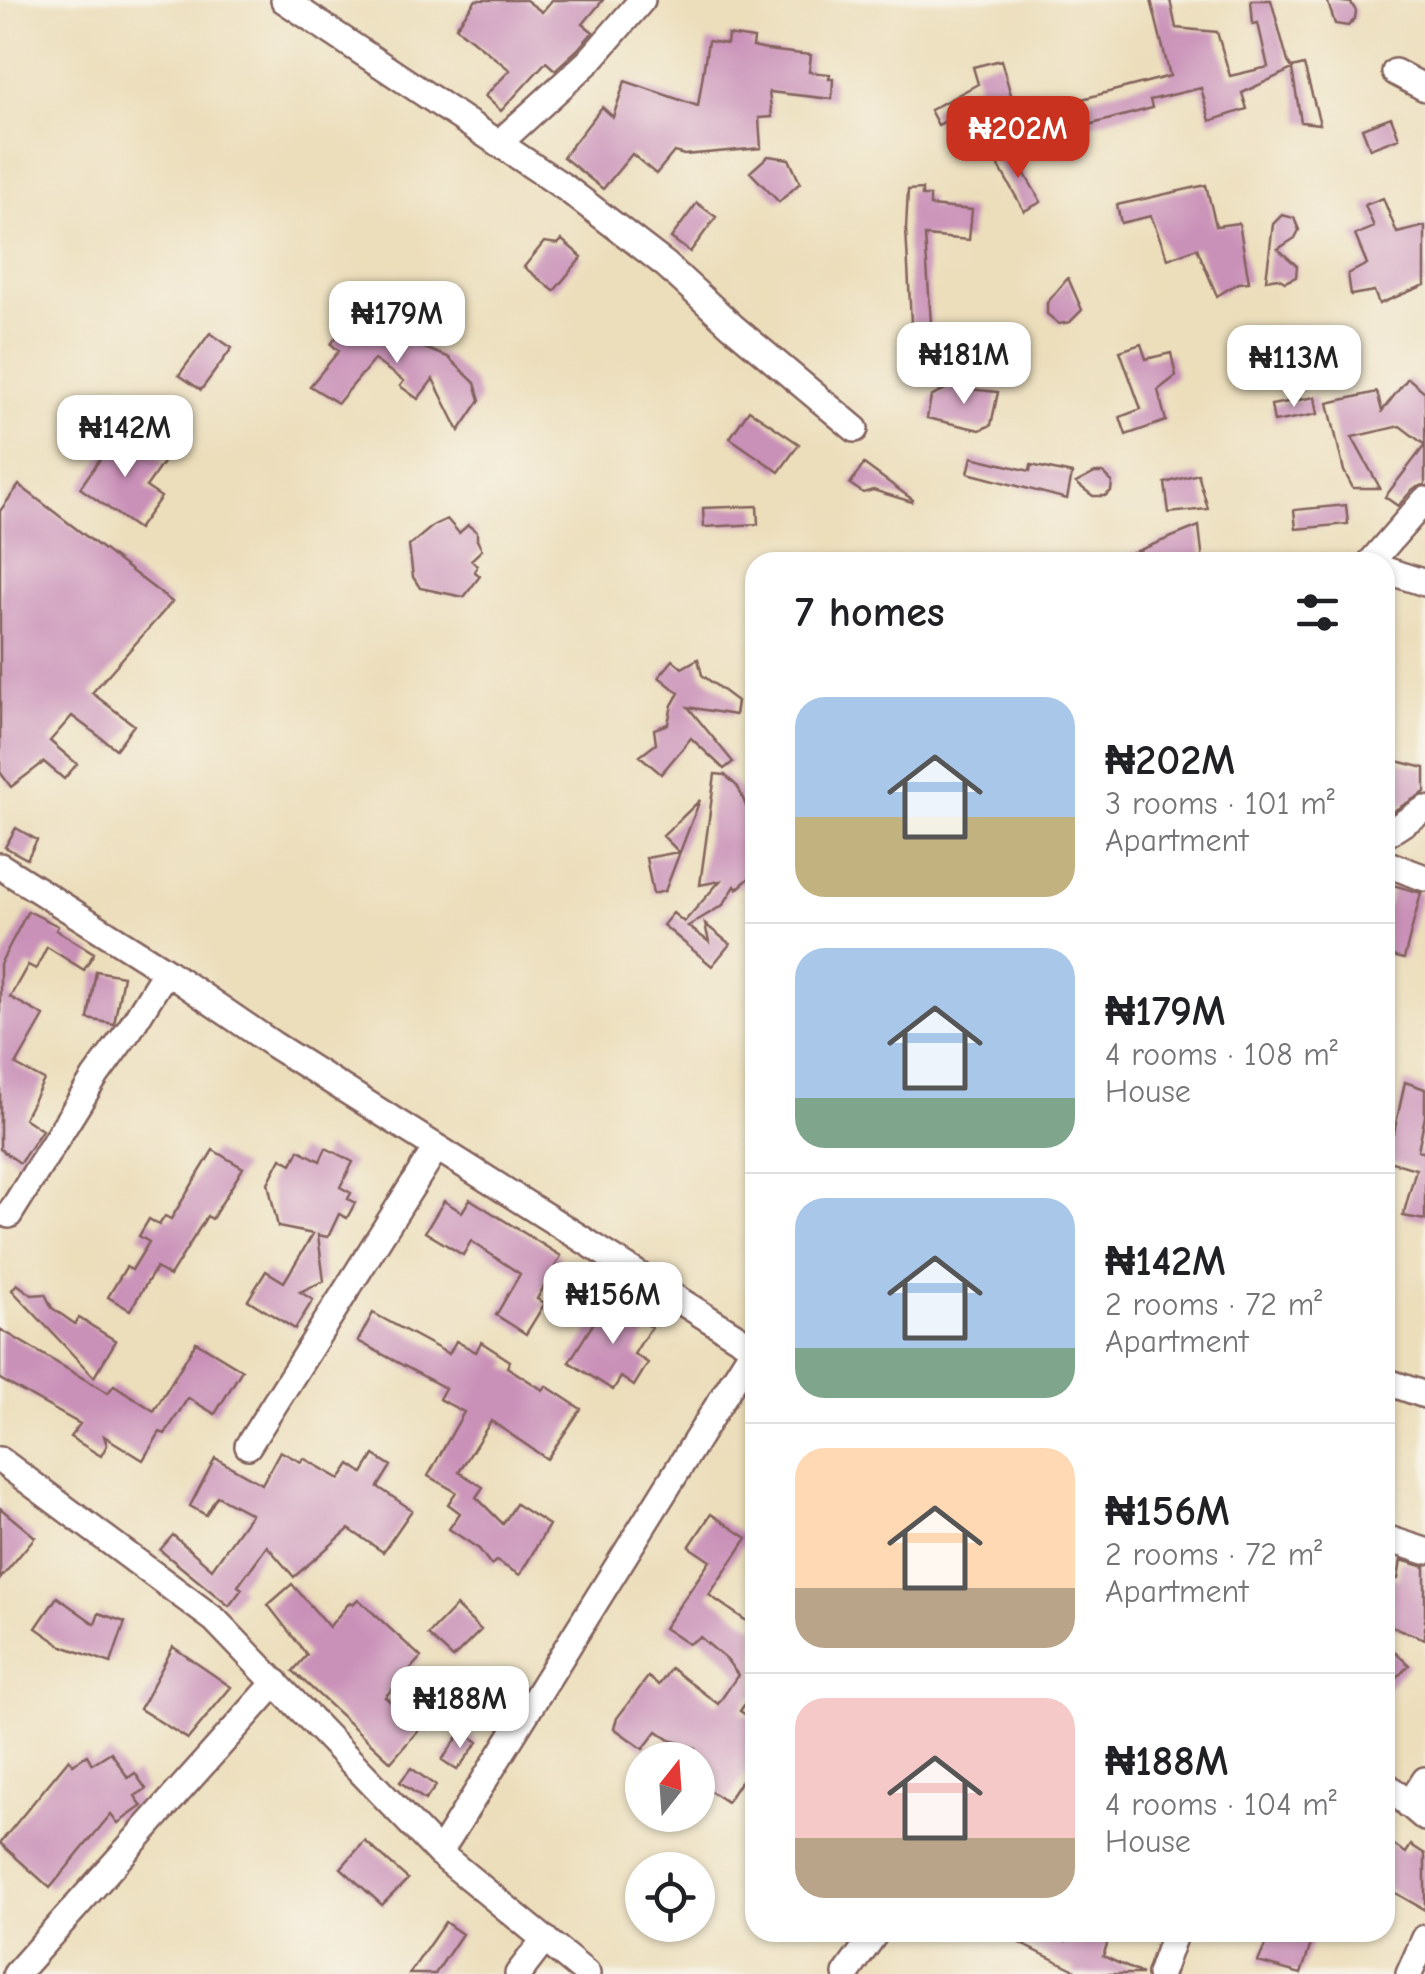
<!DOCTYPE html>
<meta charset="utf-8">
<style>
body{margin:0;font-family:"Comic Neue",sans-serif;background:#f2f2f2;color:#202124;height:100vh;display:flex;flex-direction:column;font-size:38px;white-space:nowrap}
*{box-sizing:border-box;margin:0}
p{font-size:32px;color:#757577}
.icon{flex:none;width:55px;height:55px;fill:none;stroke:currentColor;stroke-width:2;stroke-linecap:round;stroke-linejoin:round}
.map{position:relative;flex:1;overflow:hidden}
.side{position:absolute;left:745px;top:552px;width:650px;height:1390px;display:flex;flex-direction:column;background:#fff;border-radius:30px;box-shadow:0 2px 8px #0004}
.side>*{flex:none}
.needle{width:65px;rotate:17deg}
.tools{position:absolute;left:625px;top:1742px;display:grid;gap:20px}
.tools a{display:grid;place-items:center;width:90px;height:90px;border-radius:50%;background:#fff;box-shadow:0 2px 8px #0004;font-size:50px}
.price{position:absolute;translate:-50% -85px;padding:0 22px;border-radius:20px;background:#fff;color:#222;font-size:32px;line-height:65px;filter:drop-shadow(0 2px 5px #0008)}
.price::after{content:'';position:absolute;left:50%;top:60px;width:30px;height:22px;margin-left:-15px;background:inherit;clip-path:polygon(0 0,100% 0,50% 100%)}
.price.active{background:#c8321e;color:#fff}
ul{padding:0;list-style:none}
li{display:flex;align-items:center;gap:30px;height:250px;padding:0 50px}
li+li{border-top:2px solid #e0e0e0}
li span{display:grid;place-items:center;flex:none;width:280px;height:200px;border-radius:30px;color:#555}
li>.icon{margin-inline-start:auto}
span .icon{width:120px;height:120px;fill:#fffc;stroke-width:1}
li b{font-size:42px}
h2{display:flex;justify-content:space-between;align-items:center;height:120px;padding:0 50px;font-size:42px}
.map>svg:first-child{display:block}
.building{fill:#c990b8}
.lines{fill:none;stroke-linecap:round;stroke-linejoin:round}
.minor-casing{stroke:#83625d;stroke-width:30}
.minor{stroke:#fff;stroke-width:25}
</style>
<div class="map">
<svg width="1425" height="1974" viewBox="0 0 1425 1974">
<rect width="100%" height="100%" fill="#f7f3e8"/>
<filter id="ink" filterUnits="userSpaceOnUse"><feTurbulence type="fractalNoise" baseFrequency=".01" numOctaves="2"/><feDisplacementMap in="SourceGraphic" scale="20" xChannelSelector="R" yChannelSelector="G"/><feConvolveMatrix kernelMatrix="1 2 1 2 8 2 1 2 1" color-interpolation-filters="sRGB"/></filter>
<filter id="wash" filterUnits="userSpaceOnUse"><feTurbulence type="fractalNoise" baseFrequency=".0048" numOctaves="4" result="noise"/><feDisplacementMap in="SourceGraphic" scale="40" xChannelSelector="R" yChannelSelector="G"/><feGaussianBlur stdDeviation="2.25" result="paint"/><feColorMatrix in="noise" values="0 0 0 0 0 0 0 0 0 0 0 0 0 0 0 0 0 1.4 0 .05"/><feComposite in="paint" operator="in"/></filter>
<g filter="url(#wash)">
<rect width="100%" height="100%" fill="#ecdebb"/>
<g id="blocks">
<path class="building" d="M 476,0 L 526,0 L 542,12 L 552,0 L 603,0 L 583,24 L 593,32 L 577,50 L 555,70 L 546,62 L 501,111 L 485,96 L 510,70 L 456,27 Z
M 1151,0 L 1170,0 L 1176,28 L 1217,32 L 1230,76 L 1268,67 L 1258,23 L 1253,24 L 1251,0 L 1271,0 L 1288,62 L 1292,68 L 1304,65 L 1320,124 L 1301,122 L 1292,69 L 1242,93 L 1247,109 L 1210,121 L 1201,88 L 1150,100 L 1152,108 L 1002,148 L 994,119 L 988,121 L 982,102 L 938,125 L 930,110 L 978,84 L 973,67 L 1001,60 L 1017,116 L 1170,76 Z
M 1327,0 L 1351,3 L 1356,11 L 1355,19 L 1348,26 L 1335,24 Z
M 728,35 L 754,39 L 753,47 L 767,50 L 811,55 L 809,72 L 830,74 L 829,79 L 833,79 L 832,99 L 769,92 L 772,117 L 759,118 L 761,148 L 684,155 L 674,152 L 656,174 L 632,154 L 603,189 L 563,157 L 602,107 L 613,117 L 625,81 L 698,106 L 708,41 L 727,44 Z
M 1391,117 L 1399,138 L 1370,149 L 1362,128 Z
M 1011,150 L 1041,202 L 1024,211 L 995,159 Z
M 768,156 L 789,159 L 800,183 L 779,202 L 750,172 Z
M 1206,185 L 1216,226 L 1239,223 L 1249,282 L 1238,283 L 1217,296 L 1197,248 L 1168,259 L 1151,216 L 1121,223 L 1117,205 Z
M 922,189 L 922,196 L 930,196 L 930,206 L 972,210 L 969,240 L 925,236 L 931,323 L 911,323 L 906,229 L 908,190 Z
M 1383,198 L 1397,233 L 1425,226 L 1425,285 L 1379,304 L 1374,291 L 1351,295 L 1348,274 L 1367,264 L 1355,235 L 1374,227 L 1365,205 Z
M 697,203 L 716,217 L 690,252 L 671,238 Z
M 1282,215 L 1294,218 L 1299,230 L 1295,238 L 1278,249 L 1297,266 L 1296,277 L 1285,282 L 1278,278 L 1266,280 L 1273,224 Z
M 562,240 L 582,257 L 554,291 L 524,267 L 544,242 L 558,244 Z
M 1068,278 L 1082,310 L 1070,322 L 1059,324 L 1047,314 L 1047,303 Z
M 376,309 L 422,341 L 419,346 L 448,357 L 475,383 L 480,400 L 459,431 L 433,379 L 418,399 L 400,386 L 404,381 L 374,360 L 338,403 L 310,386 L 339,351 L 331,344 L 343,329 L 354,337 Z
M 210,333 L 232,348 L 201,390 L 179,375 Z
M 1141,344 L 1146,359 L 1171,353 L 1176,376 L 1158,390 L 1166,421 L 1126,435 L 1120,417 L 1141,409 L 1120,351 Z
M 1408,378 L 1425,392 L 1425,484 L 1413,489 L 1398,506 L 1385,497 L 1425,445 L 1400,426 L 1352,437 L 1380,488 L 1353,488 L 1344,471 L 1328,403 L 1377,392 L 1382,411 Z
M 949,387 L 998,392 L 991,425 L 980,430 L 927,418 L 931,397 Z
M 1315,397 L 1318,414 L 1274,422 L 1271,405 Z
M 749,410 L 799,444 L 779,472 L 730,438 Z
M 120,430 L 164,461 L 146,487 L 161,497 L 138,529 L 80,488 Z
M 972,457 L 1030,471 L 1031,465 L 1072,474 L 1067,499 L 968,473 Z
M 864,464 L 913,500 L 912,502 L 873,490 L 863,493 L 850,484 Z
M 1095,473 L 1103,473 L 1112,482 L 1111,491 L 1105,496 L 1093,496 L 1076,483 Z
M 1198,474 L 1208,509 L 1169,513 L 1165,483 Z
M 19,485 L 172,602 L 92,693 L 134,725 L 116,749 L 72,716 L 50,741 L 77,764 L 64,779 L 44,762 L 11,787 L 0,772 L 0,511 Z
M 1346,505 L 1348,524 L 1296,529 L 1294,510 Z
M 757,506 L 758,524 L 704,527 L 703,508 Z
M 447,519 L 459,533 L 468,525 L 477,532 L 477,540 L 482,550 L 471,560 L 477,566 L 475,572 L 480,576 L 464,597 L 420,588 L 413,577 L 409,546 L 434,525 Z
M 1199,526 L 1203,562 L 1110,562 Z
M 698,659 L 702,675 L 737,701 L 735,715 L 688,707 L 733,762 L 724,769 L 691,738 L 661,774 L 640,756 L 656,744 L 654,729 L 668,724 L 672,705 L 679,693 L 659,677 L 673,660 L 682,668 Z
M 1385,758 L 1425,768 L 1425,792 L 1385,816 Z
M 715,774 L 725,775 L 738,787 L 755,827 L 755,873 L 737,889 L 735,886 L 723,905 L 688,926 L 709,942 L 705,924 L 730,944 L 712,966 L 663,925 L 673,913 L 684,922 L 720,881 L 700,885 Z
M 700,800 L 665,891 L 653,894 L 646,858 L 679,852 L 663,836 Z
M 16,828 L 37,840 L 27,859 L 5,847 Z
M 1393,885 L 1421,893 L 1404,959 L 1385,954 L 1385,905 L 1388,906 Z
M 28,911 L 58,926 L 56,930 L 94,953 L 84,970 L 47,947 L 36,969 L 28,965 L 10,997 L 44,1016 L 16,1065 L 44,1080 L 24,1118 L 42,1130 L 20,1163 L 0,1149 L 0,964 Z
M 96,971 L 123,976 L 114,1024 L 88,1019 Z
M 1405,1082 L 1425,1089 L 1425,1116 L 1418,1150 L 1425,1153 L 1425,1220 L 1403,1216 L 1416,1169 L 1385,1160 L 1385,1129 L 1394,1133 Z
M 326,1148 L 353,1162 L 340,1187 L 351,1193 L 348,1199 L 355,1203 L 347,1218 L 339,1214 L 328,1237 L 318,1235 L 324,1281 L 300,1292 L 313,1300 L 295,1329 L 248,1300 L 266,1271 L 284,1282 L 313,1234 L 278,1227 L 268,1183 L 281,1158 L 292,1164 L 299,1150 L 320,1161 Z
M 213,1150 L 243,1168 L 212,1219 L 207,1216 L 170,1276 L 156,1268 L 130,1310 L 108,1297 L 126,1267 L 132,1270 L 149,1242 L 139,1236 L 149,1219 L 159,1225 L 165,1216 L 171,1219 Z
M 470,1199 L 561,1256 L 537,1299 L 545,1303 L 526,1334 L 496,1315 L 520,1274 L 471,1241 L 463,1255 L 425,1232 L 444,1201 L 462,1212 Z
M 17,1284 L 32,1295 L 45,1294 L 52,1308 L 75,1324 L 79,1318 L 116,1341 L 94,1377 L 12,1290 Z
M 608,1300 L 651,1327 L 634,1354 L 648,1363 L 634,1386 L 621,1377 L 613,1390 L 569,1362 Z
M 373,1313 L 449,1354 L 456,1341 L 476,1352 L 481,1342 L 510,1361 L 507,1367 L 543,1390 L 546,1386 L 581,1409 L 547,1459 L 491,1421 L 459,1472 L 483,1487 L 476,1497 L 503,1524 L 516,1504 L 549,1525 L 520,1575 L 496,1561 L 491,1565 L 479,1549 L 449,1529 L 460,1513 L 448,1504 L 456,1492 L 428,1476 L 464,1412 L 439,1399 L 445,1388 L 358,1341 Z
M 0,1329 L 108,1393 L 114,1385 L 154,1411 L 196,1342 L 242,1370 L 215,1414 L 188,1398 L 165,1434 L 160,1432 L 143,1460 L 104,1436 L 107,1445 L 101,1456 L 70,1437 L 80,1424 L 0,1379 Z
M 280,1451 L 301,1462 L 303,1458 L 340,1479 L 350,1464 L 363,1473 L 374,1455 L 391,1466 L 378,1487 L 412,1510 L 383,1552 L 349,1529 L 294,1577 L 267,1546 L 238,1586 L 242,1589 L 229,1606 L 160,1550 L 173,1535 L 212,1569 L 251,1514 L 217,1496 L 206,1515 L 190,1506 L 215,1458 L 262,1484 Z
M 0,1508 L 35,1537 L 0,1579 Z
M 711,1514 L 747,1538 L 709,1595 L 755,1627 L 755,1699 L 752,1694 L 740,1711 L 755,1721 L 755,1759 L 727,1802 L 698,1783 L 698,1760 L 688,1760 L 696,1748 L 670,1740 L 657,1731 L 643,1749 L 614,1728 L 617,1718 L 648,1677 L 659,1685 L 671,1668 L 718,1704 L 738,1675 L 727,1660 L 700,1637 L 688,1644 L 664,1628 L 710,1561 L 689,1547 Z
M 1401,1560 L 1425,1567 L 1425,1639 L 1385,1624 L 1385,1576 L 1398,1579 Z
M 292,1584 L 329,1627 L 350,1602 L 353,1604 L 358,1599 L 421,1657 L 385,1697 L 421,1727 L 391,1762 L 293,1671 L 307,1655 L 268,1605 Z
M 57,1597 L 95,1624 L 99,1613 L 125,1622 L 111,1663 L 62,1646 L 36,1628 Z
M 456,1606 L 481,1630 L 453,1658 L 428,1635 Z
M 1385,1643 L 1409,1665 L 1385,1690 Z
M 173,1647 L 231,1687 L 188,1739 L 140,1709 Z
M 462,1731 L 478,1742 L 457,1770 L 442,1760 Z
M 111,1752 L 128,1778 L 135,1773 L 146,1789 L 135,1796 L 142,1806 L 118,1823 L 111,1814 L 50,1888 L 0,1843 L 69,1759 L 73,1764 L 87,1755 L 92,1764 Z
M 411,1768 L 436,1786 L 425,1800 L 400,1782 Z
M 1385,1840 L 1406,1853 L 1411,1845 L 1425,1854 L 1425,1910 L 1385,1887 Z
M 365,1841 L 408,1879 L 382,1905 L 341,1868 Z
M 445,1922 L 462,1934 L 435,1974 L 409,1974 Z
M 997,1932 L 1049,1932 L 1066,1941 L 1070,1932 L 1111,1932 L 1103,1956 L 1142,1974 L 1073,1974 L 1075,1970 Z
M 1271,1932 L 1315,1932 L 1301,1974 L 1258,1962 Z"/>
</g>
</g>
<g filter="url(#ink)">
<use href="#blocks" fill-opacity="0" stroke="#83625d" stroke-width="2.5"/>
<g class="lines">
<defs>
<path id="minor" d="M 284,0 L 567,189 L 666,265 L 732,326 L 855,429
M 1395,72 L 1425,88
M 498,144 L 589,61 L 642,0
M 1371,562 L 1425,500
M 1385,570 L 1425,583
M 1385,835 L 1425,809
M 1385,863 L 1425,878
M 0,866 L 166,971 L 274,1045 L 755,1348
M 9,1215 L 95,1077 L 130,1029 L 166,971
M 1385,1381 L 1425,1395
M 248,1446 L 436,1148
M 0,1460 L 215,1620 L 439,1853 L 587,1974
M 1385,1538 L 1425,1551
M 1385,1784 L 1425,1818
M 1409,1805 L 1425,1780
M 439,1853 L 755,1346
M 16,1974 L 276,1682
M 518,1974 L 545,1939
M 846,1974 L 876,1932
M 1160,1974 L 1175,1932
M 1409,1974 L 1425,1938"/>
</defs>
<use href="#minor" class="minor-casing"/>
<use href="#minor" class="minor"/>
</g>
</g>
</svg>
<div class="tools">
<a><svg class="needle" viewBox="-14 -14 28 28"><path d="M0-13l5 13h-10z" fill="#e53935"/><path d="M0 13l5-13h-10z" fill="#757577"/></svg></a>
<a><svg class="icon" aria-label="locate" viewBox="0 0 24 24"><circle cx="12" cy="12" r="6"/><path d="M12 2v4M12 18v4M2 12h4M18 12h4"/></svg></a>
</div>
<b class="price active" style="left:1018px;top:181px">₦202M</b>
<b class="price" style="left:397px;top:366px">₦179M</b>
<b class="price" style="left:964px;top:407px">₦181M</b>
<b class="price" style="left:1294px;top:410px">₦113M</b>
<b class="price" style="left:125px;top:480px">₦142M</b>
<b class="price" style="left:613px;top:1347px">₦156M</b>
<b class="price" style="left:460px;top:1751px">₦188M</b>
<section class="side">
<h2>7 homes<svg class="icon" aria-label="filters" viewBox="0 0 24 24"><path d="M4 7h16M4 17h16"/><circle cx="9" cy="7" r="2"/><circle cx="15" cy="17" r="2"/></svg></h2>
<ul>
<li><span style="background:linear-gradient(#a9c7e8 60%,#c2b280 0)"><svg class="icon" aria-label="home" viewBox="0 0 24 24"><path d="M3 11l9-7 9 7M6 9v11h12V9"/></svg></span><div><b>₦202M</b><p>3 rooms · 101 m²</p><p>Apartment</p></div></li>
<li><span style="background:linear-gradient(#a9c7e8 75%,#7fa58c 0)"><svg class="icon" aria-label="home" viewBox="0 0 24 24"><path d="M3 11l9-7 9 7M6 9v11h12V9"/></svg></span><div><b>₦179M</b><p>4 rooms · 108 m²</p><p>House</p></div></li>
<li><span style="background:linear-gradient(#a9c7e8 75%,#7fa58c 0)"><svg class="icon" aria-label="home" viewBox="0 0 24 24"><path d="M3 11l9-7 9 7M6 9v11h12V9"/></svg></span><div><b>₦142M</b><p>2 rooms · 72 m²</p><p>Apartment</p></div></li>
<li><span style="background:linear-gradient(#ffd9b3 70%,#b9a48a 0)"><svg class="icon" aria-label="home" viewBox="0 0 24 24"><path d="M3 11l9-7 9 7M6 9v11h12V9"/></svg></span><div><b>₦156M</b><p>2 rooms · 72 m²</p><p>Apartment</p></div></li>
<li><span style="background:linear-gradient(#f6c9c9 70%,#b9a48a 0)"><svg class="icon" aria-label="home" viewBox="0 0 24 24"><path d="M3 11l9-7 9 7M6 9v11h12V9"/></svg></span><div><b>₦188M</b><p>4 rooms · 104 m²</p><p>House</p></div></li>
</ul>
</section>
</div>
